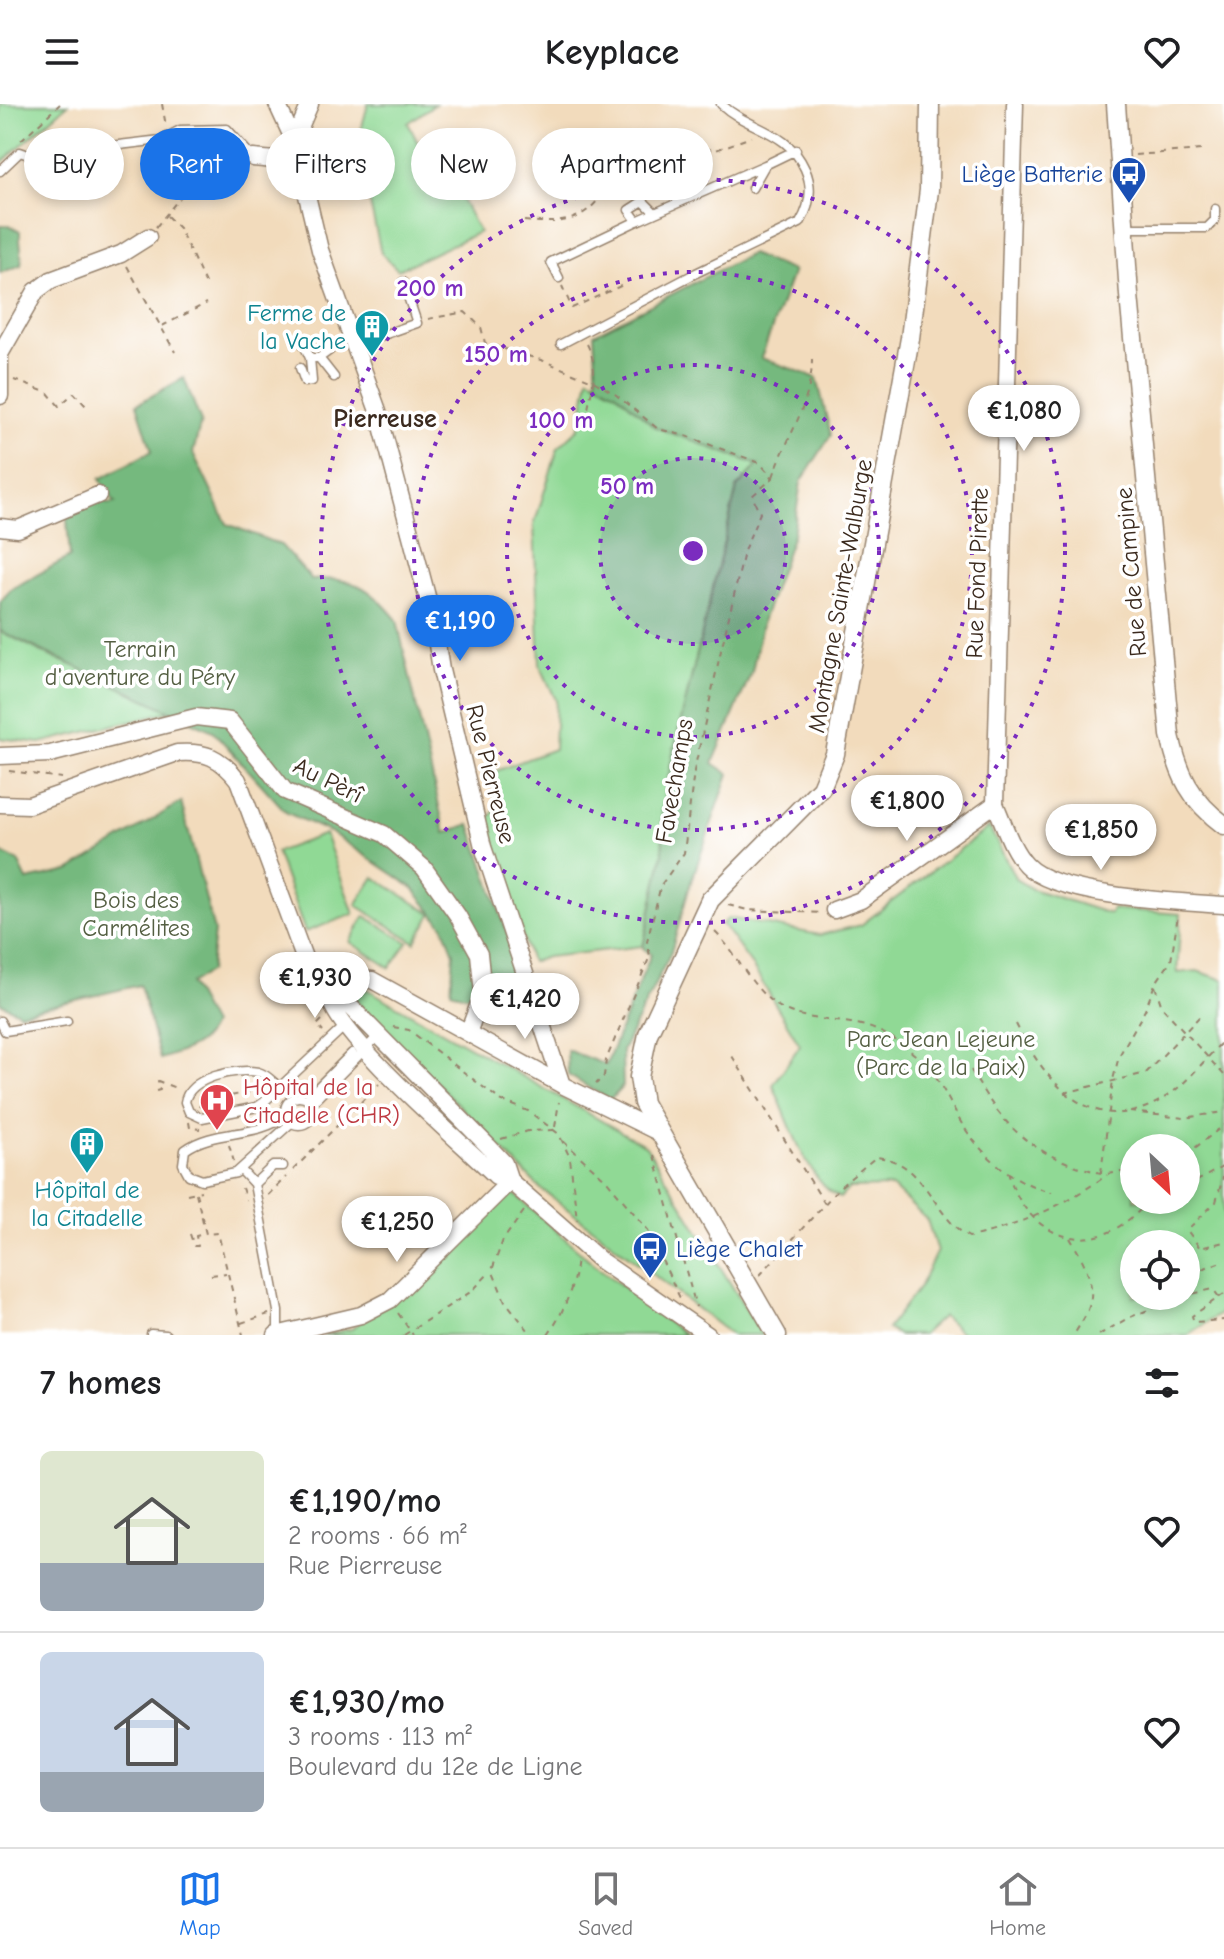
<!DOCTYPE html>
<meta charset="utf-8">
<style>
body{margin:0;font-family:"Comic Neue",sans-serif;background:#f6f6f6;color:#202124;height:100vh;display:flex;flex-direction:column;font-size:30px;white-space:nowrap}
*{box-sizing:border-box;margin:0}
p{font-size:26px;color:#757577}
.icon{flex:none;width:44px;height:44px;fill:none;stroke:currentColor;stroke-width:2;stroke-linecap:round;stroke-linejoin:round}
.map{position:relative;height:1231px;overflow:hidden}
.details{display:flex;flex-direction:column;background:#fff;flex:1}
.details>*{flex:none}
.hud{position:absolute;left:24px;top:24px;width:800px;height:72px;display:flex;gap:16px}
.needle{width:52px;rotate:154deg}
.fabs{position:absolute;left:1120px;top:1030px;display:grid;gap:16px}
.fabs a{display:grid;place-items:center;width:80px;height:80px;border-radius:50%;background:#fff;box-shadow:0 4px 12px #0003;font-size:40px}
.price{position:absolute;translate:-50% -68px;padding:0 18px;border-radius:28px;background:#fff;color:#222;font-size:26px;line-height:52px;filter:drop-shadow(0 2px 4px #0008)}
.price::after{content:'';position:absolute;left:50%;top:48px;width:24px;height:18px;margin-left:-12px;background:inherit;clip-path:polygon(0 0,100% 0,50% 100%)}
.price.selected{background:#1a73e8;color:#fff}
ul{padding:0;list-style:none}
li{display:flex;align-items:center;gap:24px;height:200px;padding:0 40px}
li+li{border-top:2px solid #e0e0e0}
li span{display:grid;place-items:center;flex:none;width:224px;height:160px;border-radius:12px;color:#555}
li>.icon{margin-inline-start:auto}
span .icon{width:96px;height:96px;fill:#fffc;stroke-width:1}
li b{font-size:34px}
h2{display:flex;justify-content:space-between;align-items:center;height:96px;padding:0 40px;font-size:34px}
.pill{padding:0 28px;border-radius:36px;background:#fff;box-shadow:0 4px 12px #0003;font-size:28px;line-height:72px}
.pill.selected{background:#1a73e8;color:#fff}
header{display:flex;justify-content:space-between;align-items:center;height:104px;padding:0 40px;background:#fff;font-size:36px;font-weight:800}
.dock{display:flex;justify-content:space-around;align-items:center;height:112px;border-top:2px solid #e0e0e0;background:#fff;font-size:22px;color:#757577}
.dock a{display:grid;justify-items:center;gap:4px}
.dock .selected{color:#1a73e8}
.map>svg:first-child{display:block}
.green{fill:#90d995;stroke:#66825a;stroke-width:2;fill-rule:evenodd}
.forest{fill:#74b97e;stroke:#58724e;stroke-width:2}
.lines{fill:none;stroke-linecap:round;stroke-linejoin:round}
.service-casing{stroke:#96826d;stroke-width:11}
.minor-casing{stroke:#96826d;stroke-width:19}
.tertiary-casing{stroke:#96826d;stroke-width:21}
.path{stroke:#96826d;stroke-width:2;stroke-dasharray:6 6;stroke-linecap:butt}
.service{stroke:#fff;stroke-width:8}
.minor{stroke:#fff;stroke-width:16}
.tertiary{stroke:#fff;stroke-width:18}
.ring{fill:none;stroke:#7b2cbf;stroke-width:4;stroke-dasharray:4 8}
.labels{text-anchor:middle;stroke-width:7;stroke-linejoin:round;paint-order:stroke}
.transit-label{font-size:24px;fill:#164399;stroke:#fff;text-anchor:end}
.culture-label{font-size:24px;fill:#0d838f;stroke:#fff;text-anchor:end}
.street-label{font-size:24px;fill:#3b2a1e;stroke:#fff}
.park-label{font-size:24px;fill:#545f42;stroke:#fff}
.health-label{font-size:24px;fill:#be3a42;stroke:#fff;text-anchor:start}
.neighbourhood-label{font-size:26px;font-weight:bold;fill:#3b2a1e;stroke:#fff}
.centre{fill:#7b2cbf;stroke:#fff;stroke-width:4}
.ring-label{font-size:24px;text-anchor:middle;font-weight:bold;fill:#7b2cbf;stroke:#fff;stroke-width:7;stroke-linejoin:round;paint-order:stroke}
</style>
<header><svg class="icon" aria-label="menu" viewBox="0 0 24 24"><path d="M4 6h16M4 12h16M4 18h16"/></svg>Keyplace<svg class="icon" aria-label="heart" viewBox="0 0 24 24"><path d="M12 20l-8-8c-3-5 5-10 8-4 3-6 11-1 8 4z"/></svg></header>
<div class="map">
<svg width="1224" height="1231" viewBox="0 0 1224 1231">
<rect width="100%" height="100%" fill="#fff"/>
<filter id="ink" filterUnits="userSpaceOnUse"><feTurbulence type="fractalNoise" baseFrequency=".0125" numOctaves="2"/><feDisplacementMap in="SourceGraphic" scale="16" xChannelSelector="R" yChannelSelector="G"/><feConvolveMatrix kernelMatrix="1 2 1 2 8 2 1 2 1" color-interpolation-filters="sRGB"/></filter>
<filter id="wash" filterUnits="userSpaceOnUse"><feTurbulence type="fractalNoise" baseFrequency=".006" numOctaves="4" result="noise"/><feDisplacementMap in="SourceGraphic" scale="32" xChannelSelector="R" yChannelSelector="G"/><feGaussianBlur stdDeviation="1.8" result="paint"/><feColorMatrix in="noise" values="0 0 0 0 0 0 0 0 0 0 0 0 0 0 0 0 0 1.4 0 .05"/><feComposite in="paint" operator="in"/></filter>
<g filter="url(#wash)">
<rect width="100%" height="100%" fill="#f2dbbc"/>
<path class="green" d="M 0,0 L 68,0 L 0,60 Z
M 368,0 L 435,0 L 408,19 L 437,77 L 451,75 L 479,128 L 398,166 L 381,149 L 357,41 Z
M 589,273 L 617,289 L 655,323 L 758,361 L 737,384 L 672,654 L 662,708 L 663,750 L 643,842 L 547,853 L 531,858 L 486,719 L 495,706 L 496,667 L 554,645 L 556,596 L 540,561 L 534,421 L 558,344 L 579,324 Z
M 0,527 L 56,555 L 188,603 L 40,639 L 0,634 Z
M 989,723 L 1016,775 L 1032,785 L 1110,810 L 1112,805 L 1181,810 L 1177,869 L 1197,867 L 1224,876 L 1224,1207 L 1187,1231 L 963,1231 L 943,1212 L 922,1231 L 898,1231 L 887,1225 L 920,1182 L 937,1147 L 927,1116 L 892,1083 L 849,1084 L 840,1094 C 807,1079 788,1014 773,981 L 800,941 L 751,860 L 722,820 L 729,814 L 820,831 L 861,821 ZM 1134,1044 L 1186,1044 L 1186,1096 L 1134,1096 ZM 1134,1140 L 1186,1140 L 1186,1192 L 1134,1192 Z
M 325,730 L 354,810 L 305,828 L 276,748 Z
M 374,773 L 432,810 L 415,838 L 356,801 Z
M 365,812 L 408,838 L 390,864 L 350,838 Z
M 367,885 L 646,1042 L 762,1231 L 732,1231 L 540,1084 L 353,894 Z
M 511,1087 L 595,1161 L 684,1231 L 322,1231 L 352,1225 Z"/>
<path class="forest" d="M 9,121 L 20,127 C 19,140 23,148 21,161 L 0,169 L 0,122 Z
M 750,150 L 793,167 L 761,254 L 817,274 L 831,331 L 801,378 L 793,430 L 763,515 L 752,567 L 713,659 L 729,670 L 690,781 L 671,848 L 622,947 L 623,982 L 610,996 L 568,971 L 567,946 L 606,961 L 651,850 L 643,844 L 663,750 L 662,708 L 672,654 L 737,384 L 758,361 L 655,323 L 617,289 L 597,278 L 594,230 Z
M 184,274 L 201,318 L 193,349 L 227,420 L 281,441 L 312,476 C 354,472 371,484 397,516 L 445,729 L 470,720 L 516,855 L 514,874 L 503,890 L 465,891 L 451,887 L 454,849 L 444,823 L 412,783 L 330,728 L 287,709 L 213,627 L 0,527 L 0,498 L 11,485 L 70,453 L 66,403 L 104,394 L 107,400 L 115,399 L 100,375 L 152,347 L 137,300 Z
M 181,698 L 214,827 L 210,867 L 190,880 L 212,921 C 203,943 181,948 160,955 L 140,881 L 20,909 L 0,899 L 0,748 L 18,757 L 27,776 L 69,767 Z"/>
</g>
<g filter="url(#ink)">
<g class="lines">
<defs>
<path id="service" d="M 0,67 L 20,48 L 48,58 L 102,43 L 161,36 L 180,26 L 227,25 L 253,54
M 752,84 L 765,61 L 796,46
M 655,109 L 637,117 L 629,106 L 643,97 L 655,109 L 765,61
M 1125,124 L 1207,124 L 1215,116 L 1215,105
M 559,174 L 551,158 L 637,117
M 369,236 L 417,219 L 403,178
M 561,240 L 696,169 L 800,119 C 810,102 813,83 805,65 C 787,25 750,27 721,0
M 304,241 L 310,254
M 319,254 L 334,273
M 300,264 L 305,278 L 312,277 L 310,254 L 319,254 L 330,246
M 0,917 L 5,927 L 67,917
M 279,983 C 273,978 267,970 258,968 C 236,964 189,973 185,998 L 189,1008 L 202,1014 L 257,1003 L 264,998 L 346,921
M285 1007a14 14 0 1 1 28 0a14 14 0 1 1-28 0Z
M 306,995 L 352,949
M 311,1000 L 379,931
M 286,1011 C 258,1035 215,1024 185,1046 L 183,1060 L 189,1071 L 202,1076 L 236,1069 L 292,1018
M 241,1066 L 254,1080 L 278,1207 L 278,1230
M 254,1080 L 273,1062 L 283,1062
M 151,1230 L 166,1231"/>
<path id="minor" d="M 277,0 L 294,37 L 320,146 L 378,307 L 433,515 L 441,566 L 483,743 L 562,981
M 1015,0 L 995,700 C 1004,720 1011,745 1026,761 C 1056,793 1179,798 1224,801
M 294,37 L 310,0
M 253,54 L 296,58
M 0,292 L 0,250 L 36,187 L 51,176 L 121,150 L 148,133
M 0,423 L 18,425 L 98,391
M 0,652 L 50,650 L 196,613 L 230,617 L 285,687 L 384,730 L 424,764 L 458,812 L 479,850 L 483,889 L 468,929
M 0,700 L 29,701 L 177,649 C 206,647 220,653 238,676 L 309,867 L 329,891
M 834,806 L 861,796 L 995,700
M 329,891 C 334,930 462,1039 496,1072 L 510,1077 L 601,1157 L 708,1231
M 329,891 L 345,897 L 488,1042 L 504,1059 L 510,1077
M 334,891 L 358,875 L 372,876 L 562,981 L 658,1028
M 276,1231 L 361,1211 L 390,1196 L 510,1077"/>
<path id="tertiary" d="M 1116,0 L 1129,191 L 1170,631 C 1178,670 1191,697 1224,721
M 777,1231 L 643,999 L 639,973 L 648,930 L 710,796 L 821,684 L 835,650 L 910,234 L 929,86 L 930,0"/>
</defs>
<use href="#service" class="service-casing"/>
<use href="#minor" class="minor-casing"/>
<use href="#tertiary" class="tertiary-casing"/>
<path class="path" d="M 162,0 L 166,22
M 21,36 L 60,0
M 1135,51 L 1201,46
M 585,69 L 597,80
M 167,112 L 179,124 L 206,181
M 524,117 C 552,119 577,121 597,97 C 596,58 625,65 652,52 C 658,50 663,44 668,40 L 716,46 L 751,33
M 156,123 L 204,64 L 239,55
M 127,162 L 175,248
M 562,182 L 572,204 L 625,180
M 428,215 L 465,208 L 481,223 L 485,239 L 544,257 L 595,278 L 615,290 L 658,325 L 686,332 L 760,359 L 773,374 L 752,392 L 760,409 L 745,444 L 720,551 L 694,667 L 684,749 L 661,781 L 647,837 L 650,852 L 606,956 L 604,972 L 596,980
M 162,222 L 207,199
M 14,276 L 48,289 L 59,302 L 74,289 L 86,302
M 586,316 C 590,288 601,267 587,240
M 773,373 C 787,332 812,300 812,255
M 9,667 L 62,674
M 728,801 L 747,806 L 821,809
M 715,828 C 738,850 750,884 778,902 C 801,917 835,915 861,921 C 881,926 899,937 914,950 C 939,969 946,994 962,1020 C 982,1052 1015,1080 1052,1088
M 1155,882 L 1162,903 L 1224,971
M 493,902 L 517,894
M 322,916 L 317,921 L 323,928
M 1016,920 C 1046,981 1098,1041 1170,990 C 1190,976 1206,954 1223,937
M 393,923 L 409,926 L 500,996 L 528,1007 L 559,1030 L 570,1054 L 577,1116
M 732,952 L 825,1100
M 971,966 C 1003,1025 1035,1053 1101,1069
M 156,987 L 160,986 L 158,977 L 178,985
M 1064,989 L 1146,969 L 1200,912
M 199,1003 L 202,998 L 250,988 L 255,991
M 1130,1008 L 1184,1014 L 1224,1008
M 189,1018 L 190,1024 L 200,1025
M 555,1023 L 559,998
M 501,1035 L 528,1027 L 553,1026
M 563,1037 L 607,1077 L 647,1125 L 680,1194
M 229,1041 L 234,1058
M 654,1051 L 696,1203
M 1186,1051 L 1224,1021
M 293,1066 L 379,980
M 1008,1068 C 1019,1110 1054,1144 1101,1131 C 1122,1125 1136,1108 1153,1096
M 1101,1069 L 1113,976 L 1119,952 L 1145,906 L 1155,880 L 1171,857 L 1178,811
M 1108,1070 L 1134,1066
M 1224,1070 L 1216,1098 L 1187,1126 L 1200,1144 L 1224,1138
M 1186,1083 L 1224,1062
M 242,1084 L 246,1096
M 196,1089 L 206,1130 L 218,1129 L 243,1231
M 187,1090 L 201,1087
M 268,1091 L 286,1073
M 524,1107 L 503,1136 L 492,1166 L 505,1197 L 532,1231
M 190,1130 L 194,1142 L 198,1142 L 196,1132 L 205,1130
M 1070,1134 C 1083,1156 1099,1182 1087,1208 C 1084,1216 1078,1223 1074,1231
M 211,1171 L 226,1169
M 760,1171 L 841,1082 L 876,1053 C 926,1057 932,1112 969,1133 C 1019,1123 1066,1100 1107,1071
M 1224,1190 L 1192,1212 L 1194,1218 L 1224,1216
M 1219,1193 L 1213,1185 L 1192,1190 L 1199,1166 L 1224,1157
M 398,1209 L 413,1231
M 241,1219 L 269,1210
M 404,1231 L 472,1187 L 490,1168
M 548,1231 C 564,1208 574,1183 577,1155
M 1099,1231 L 1128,1214 L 1184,1192"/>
<use href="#service" class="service"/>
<use href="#minor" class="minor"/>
<use href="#tertiary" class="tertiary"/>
</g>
</g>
<circle cx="693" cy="447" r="93" fill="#7b2cbf" fill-opacity=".12"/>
<g class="ring">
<circle cx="693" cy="447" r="93"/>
<circle cx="693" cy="447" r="186"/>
<circle cx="693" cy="447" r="279"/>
<circle cx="693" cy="447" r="372"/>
</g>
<defs>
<symbol id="bus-pin" viewBox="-11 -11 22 30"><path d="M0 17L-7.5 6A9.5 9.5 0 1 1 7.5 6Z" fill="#1a4fb4" stroke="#fff"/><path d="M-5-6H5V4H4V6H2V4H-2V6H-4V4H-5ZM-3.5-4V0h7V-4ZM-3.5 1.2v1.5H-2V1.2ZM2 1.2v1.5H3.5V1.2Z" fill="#fff"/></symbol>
<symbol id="building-pin" viewBox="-11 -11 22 30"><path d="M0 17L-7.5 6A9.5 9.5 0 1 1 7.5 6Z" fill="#0f9aa8" stroke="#fff"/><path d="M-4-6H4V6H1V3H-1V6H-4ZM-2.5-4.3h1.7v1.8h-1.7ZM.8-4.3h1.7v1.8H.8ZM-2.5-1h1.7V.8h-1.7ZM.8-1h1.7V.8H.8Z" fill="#fff"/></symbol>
<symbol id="hospital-pin" viewBox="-11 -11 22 30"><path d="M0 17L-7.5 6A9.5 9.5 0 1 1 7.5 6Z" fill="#e0444e" stroke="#fff"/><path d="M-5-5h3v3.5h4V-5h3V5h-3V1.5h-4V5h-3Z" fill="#fff"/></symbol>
</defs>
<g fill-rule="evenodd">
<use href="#bus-pin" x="1109" y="50" width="40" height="54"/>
<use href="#building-pin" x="352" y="203" width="40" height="54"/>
<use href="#hospital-pin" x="197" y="977" width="40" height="54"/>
<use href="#building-pin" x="67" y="1020" width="40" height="54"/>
<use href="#bus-pin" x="630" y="1125" width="40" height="54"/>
</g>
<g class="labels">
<g class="transit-label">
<text x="1103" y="78">Liège Batterie</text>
<text x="676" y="1153" text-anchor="start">Liège Chalet</text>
</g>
<g class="culture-label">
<text x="346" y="217">Ferme de<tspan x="346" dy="28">la Vache</tspan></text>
<text x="87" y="1094" text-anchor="middle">Hôpital de<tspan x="87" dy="28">la Citadelle</tspan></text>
</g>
<g class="street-label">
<text transform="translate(1131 468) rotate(-95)" y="8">Rue de Campine</text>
<text transform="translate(977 469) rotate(-88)" y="8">Rue Fond Pirette</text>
<text transform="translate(840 492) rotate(-80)" y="8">Montagne Sainte-Walburge</text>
<text transform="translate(491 670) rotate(76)" y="8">Rue Pierreuse</text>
<text transform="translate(328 676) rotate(26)" y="8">Au Pèrî</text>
<text transform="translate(674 677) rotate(-80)" y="8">Favechamps</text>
</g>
<g class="park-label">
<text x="140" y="553">Terrain<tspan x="140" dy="28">d'aventure du Péry</tspan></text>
<text x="136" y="804">Bois des<tspan x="136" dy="28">Carmélites</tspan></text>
<text x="941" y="943">Parc Jean Lejeune<tspan x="941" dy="28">(Parc de la Paix)</tspan></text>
</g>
<g class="health-label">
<text x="243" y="991">Hôpital de la<tspan x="243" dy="28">Citadelle (CHR)</tspan></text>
</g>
<g class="neighbourhood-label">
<text x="385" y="323">Pierreuse</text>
</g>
</g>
<circle cx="693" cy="447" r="12" class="centre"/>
<g class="ring-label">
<text x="430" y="192">200 m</text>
<text x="496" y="258">150 m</text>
<text x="561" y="324">100 m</text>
<text x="627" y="390">50 m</text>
</g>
</svg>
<div class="fabs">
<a><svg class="needle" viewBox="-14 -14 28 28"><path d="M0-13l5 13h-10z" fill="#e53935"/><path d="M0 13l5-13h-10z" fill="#757577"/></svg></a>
<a><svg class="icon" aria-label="locate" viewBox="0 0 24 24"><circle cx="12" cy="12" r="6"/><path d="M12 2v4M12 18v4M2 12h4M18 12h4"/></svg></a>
</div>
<b class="price" style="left:1024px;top:349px">€1,080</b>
<b class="price selected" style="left:460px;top:559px">€1,190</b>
<b class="price" style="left:907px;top:739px">€1,800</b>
<b class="price" style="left:1101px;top:768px">€1,850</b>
<b class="price" style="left:315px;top:916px">€1,930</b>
<b class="price" style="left:525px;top:937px">€1,420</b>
<b class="price" style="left:397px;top:1160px">€1,250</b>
<div class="hud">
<a class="pill">Buy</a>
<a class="pill selected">Rent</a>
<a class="pill">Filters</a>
<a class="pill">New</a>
<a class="pill">Apartment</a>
</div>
</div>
<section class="details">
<h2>7 homes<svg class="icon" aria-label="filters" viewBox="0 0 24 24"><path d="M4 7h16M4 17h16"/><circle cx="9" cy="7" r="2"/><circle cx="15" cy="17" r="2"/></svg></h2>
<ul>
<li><span style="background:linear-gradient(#dfe7d0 70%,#9aa5b1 0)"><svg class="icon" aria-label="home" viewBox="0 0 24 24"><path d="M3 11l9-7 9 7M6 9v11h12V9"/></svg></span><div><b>€1,190/mo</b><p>2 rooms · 66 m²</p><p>Rue Pierreuse</p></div><svg class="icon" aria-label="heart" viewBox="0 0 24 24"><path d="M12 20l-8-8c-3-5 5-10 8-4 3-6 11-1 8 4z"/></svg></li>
<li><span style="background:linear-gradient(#c9d6e8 75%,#9aa5b1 0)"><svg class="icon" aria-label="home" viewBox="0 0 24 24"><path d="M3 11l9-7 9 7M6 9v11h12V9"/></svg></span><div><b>€1,930/mo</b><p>3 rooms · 113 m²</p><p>Boulevard du 12e de Ligne</p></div><svg class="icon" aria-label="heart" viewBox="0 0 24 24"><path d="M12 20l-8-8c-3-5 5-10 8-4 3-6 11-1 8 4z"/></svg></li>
</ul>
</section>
<nav class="dock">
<a class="selected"><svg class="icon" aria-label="map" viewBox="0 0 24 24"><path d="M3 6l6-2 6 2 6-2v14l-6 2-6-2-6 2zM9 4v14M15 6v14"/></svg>Map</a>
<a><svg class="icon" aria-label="saved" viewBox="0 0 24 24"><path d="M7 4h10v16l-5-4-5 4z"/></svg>Saved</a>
<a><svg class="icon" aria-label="home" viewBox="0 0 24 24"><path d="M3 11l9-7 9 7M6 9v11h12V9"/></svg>Home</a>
</nav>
